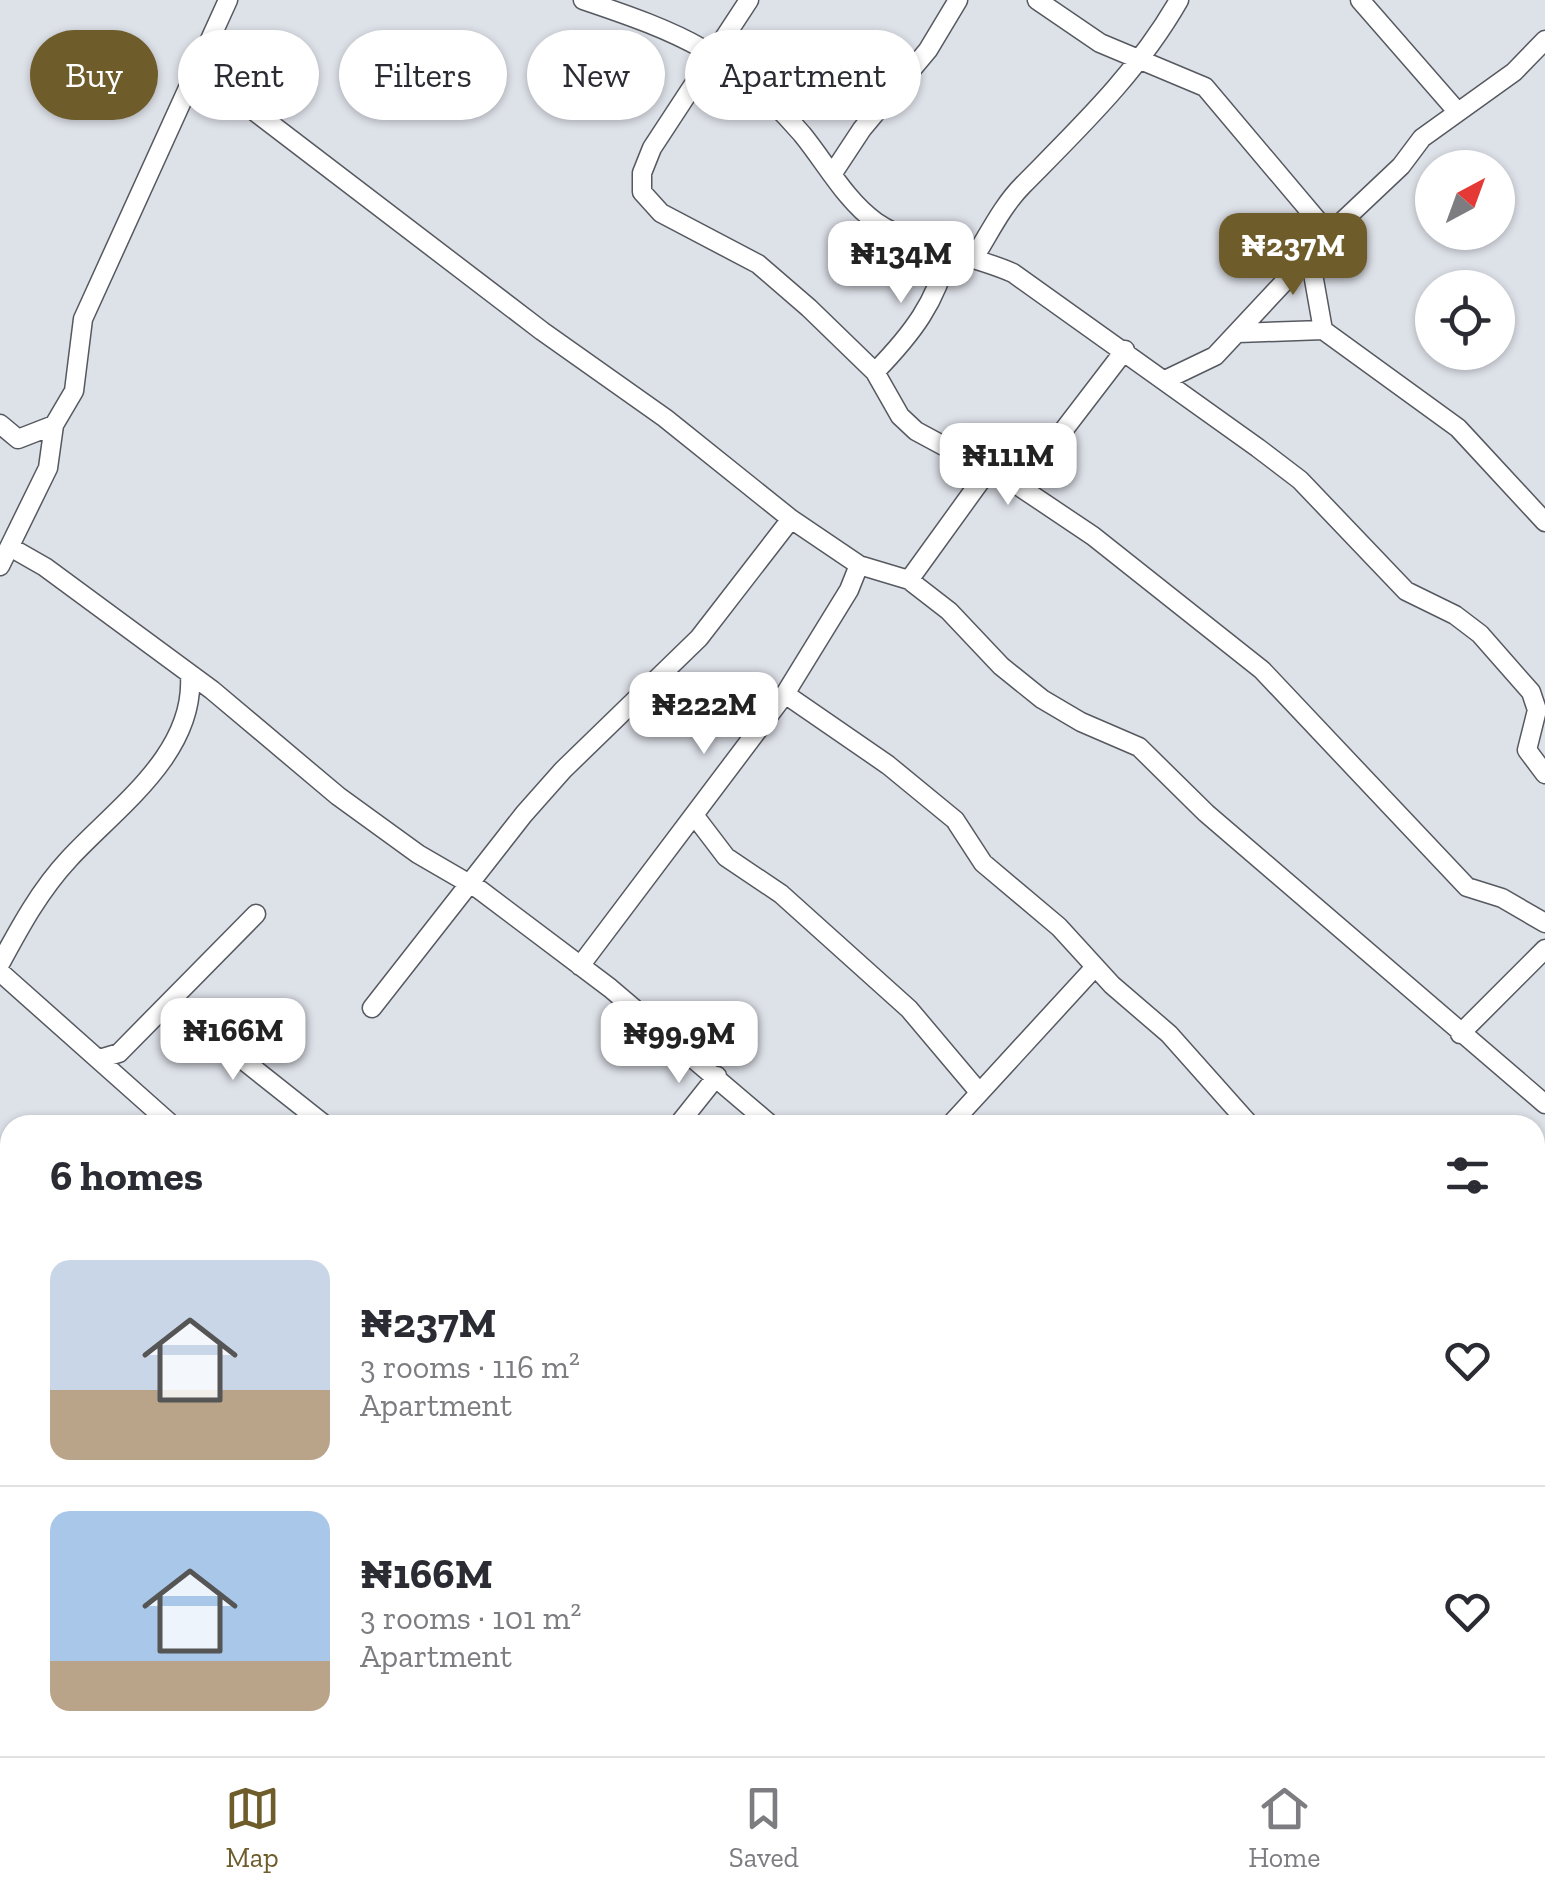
<!DOCTYPE html>
<meta charset="utf-8">
<style>
body{margin:0;font-family:"Zilla Slab",serif;background:#f2f2f3;color:#2b2b33;height:100vh;display:flex;flex-direction:column;font-size:38px;white-space:nowrap}
*{box-sizing:border-box;margin:0}
p{font-size:32px;color:#7c7c81}
.icon{flex:none;width:55px;height:55px;fill:none;stroke:currentColor;stroke-width:2;stroke-linecap:round;stroke-linejoin:round}
.map{position:relative;flex:1;overflow:hidden}
.details{position:absolute;left:0px;top:1115px;width:1545px;height:642px;display:flex;flex-direction:column;background:#fff;border-radius:30px 30px 0 0;box-shadow:0 2px 8px #0004}
.details>*{flex:none}
.top-card{position:absolute;left:30px;top:30px;width:1000px;height:90px;display:flex;gap:20px}
.needle{width:65px;rotate:41deg}
.fabs{position:absolute;left:1415px;top:150px;display:grid;gap:20px}
.fabs a{display:grid;place-items:center;width:100px;height:100px;border-radius:50%;background:#fff;box-shadow:0 2px 8px #0004;font-size:50px}
.price{position:absolute;translate:-50% -85px;padding:0 22px;border-radius:20px;background:#fff;color:#222;font-size:32px;line-height:65px;filter:drop-shadow(0 2px 5px #0008)}
.price::after{content:'';position:absolute;left:50%;top:60px;width:30px;height:22px;margin-left:-15px;background:inherit;clip-path:polygon(0 0,100% 0,50% 100%)}
.price.selected{background:#6e5d2b;color:#fff}
ul{padding:0;list-style:none}
li{display:flex;align-items:center;gap:30px;height:250px;padding:0 50px}
li+li{border-top:2px solid #e1e1e2}
li span{display:grid;place-items:center;flex:none;width:280px;height:200px;border-radius:20px;color:#555}
li>.icon{margin-inline-start:auto}
span .icon{width:120px;height:120px;fill:#fffc;stroke-width:1}
li b{font-size:42px}
h2{display:flex;justify-content:space-between;align-items:center;height:120px;padding:0 50px;font-size:42px}
.pill{padding:0 35px;border-radius:45px;background:#fff;box-shadow:0 2px 8px #0004;font-size:35px;line-height:90px}
.pill.selected{background:#6e5d2b;color:#fff}
.tabs{display:flex;justify-content:space-around;align-items:center;height:140px;border-top:2px solid #e1e1e2;background:#fff;font-size:28px;color:#7c7c81}
.tabs a{display:grid;justify-items:center;gap:5px}
.tabs .selected{color:#6e5d2b}
.map>svg:first-child{display:block}
.lines{fill:none;stroke-linecap:round;stroke-linejoin:round}
.street-casing{stroke:#565960;stroke-width:21}
.street{stroke:#fff;stroke-width:18}
</style>
<div class="map">
<svg width="1545" height="1756" viewBox="0 0 1545 1756">
<rect width="100%" height="100%" fill="#dde1e8"/>
<g class="lines">
<defs>
<path id="street" d="M 583,0 C 681,33 732,53 802,134 C 825,162 846,201 876,222 C 916,249 969,253 1013,273 L 1258,448 L 1300,480 L 1406,591 L 1455,615 L 1480,634 L 1531,692 L 1537,710 L 1527,750 L 1545,774
M 749,0 L 652,148 L 642,173 L 642,192 L 661,213 L 758,264 L 809,308 L 875,372 L 900,416 L 916,431 L 1020,487 L 1093,536 L 1262,670 L 1467,887 L 1502,898 L 1545,923
M 1037,0 L 1100,43 L 1205,87 L 1329,234
M 1360,0 L 1456,110
M 199,69 L 542,331 L 665,418 L 791,519 L 859,565 L 909,580 L 949,611 L 1001,666 L 1042,699 L 1081,722 L 1139,747 L 1206,813 L 1545,1104
M 833,173 L 862,129 L 928,50 L 958,0
M 975,256 C 990,232 1003,205 1023,185 C 1080,127 1138,72 1179,0
M 1310,257 L 1323,330
M 1238,333 L 1323,330 L 1458,428 L 1545,522
M 875,372 C 911,335 938,301 948,250
M 1165,380 L 1215,356 L 1329,234 L 1401,166 L 1422,138 L 1514,72 L 1545,40
M 0,424 L 18,439 L 54,425
M 1020,487 L 1125,350
M 10,547 L 45,567 L 212,690 L 338,796 L 418,854 L 480,890 L 610,988 L 771,1125
M 0,566 L 48,468 L 54,425 L 74,391 L 83,319 L 228,0
M 909,580 L 987,472
M 785,694 L 888,765 L 955,820 L 983,863 L 1059,927 L 1112,985 L 1169,1034 L 1250,1125
M 694,815 L 726,857 L 781,894 L 909,1009 L 979,1092
M 0,964 C 20,927 40,890 69,859 C 116,808 195,754 190,676
M 580,966 L 785,694 L 849,590 L 859,565
M 0,972 L 172,1125
M 171,1003 L 325,1125
M 372,1008 L 524,814 L 563,770 L 699,638 L 791,519
M 1460,1034 L 1545,949
M 99,1059 L 119,1053 L 256,914
M 678,1125 L 717,1076
M 950,1125 L 1095,967
M 1535,1171 L 1545,1158
M 0,1296 L 10,1309
M 1535,1441 L 1545,1449
M 0,1714 L 10,1733
M 21,1748 L 29,1756
M 755,1748 L 766,1756
M 152,1756 L 157,1748
M 616,1756 L 621,1748
M 1045,1756 L 1048,1748"/>
</defs>
<use href="#street" class="street-casing"/>
<use href="#street" class="street"/>
</g>
</svg>
<div class="fabs">
<a><svg class="needle" viewBox="-14 -14 28 28"><path d="M0-13l5 13h-10z" fill="#e53935"/><path d="M0 13l5-13h-10z" fill="#7c7c81"/></svg></a>
<a><svg class="icon" aria-label="locate" viewBox="0 0 24 24"><circle cx="12" cy="12" r="6"/><path d="M12 2v4M12 18v4M2 12h4M18 12h4"/></svg></a>
</div>
<b class="price selected" style="left:1293px;top:298px">₦237M</b>
<b class="price" style="left:901px;top:306px">₦134M</b>
<b class="price" style="left:1008px;top:508px">₦111M</b>
<b class="price" style="left:704px;top:757px">₦222M</b>
<b class="price" style="left:233px;top:1083px">₦166M</b>
<b class="price" style="left:679px;top:1086px">₦99.9M</b>
<div class="top-card">
<a class="pill selected">Buy</a>
<a class="pill">Rent</a>
<a class="pill">Filters</a>
<a class="pill">New</a>
<a class="pill">Apartment</a>
</div>
<section class="details">
<h2>6 homes<svg class="icon" aria-label="filters" viewBox="0 0 24 24"><path d="M4 7h16M4 17h16"/><circle cx="9" cy="7" r="2"/><circle cx="15" cy="17" r="2"/></svg></h2>
<ul>
<li><span style="background:linear-gradient(#c9d6e8 65%,#b9a48a 0)"><svg class="icon" aria-label="home" viewBox="0 0 24 24"><path d="M3 11l9-7 9 7M6 9v11h12V9"/></svg></span><div><b>₦237M</b><p>3 rooms · 116 m²</p><p>Apartment</p></div><svg class="icon" aria-label="heart" viewBox="0 0 24 24"><path d="M12 20l-8-8c-3-5 5-10 8-4 3-6 11-1 8 4z"/></svg></li>
<li><span style="background:linear-gradient(#a9c7e8 75%,#b9a48a 0)"><svg class="icon" aria-label="home" viewBox="0 0 24 24"><path d="M3 11l9-7 9 7M6 9v11h12V9"/></svg></span><div><b>₦166M</b><p>3 rooms · 101 m²</p><p>Apartment</p></div><svg class="icon" aria-label="heart" viewBox="0 0 24 24"><path d="M12 20l-8-8c-3-5 5-10 8-4 3-6 11-1 8 4z"/></svg></li>
</ul>
</section>
</div>
<nav class="tabs">
<a class="selected"><svg class="icon" aria-label="map" viewBox="0 0 24 24"><path d="M3 6l6-2 6 2 6-2v14l-6 2-6-2-6 2zM9 4v14M15 6v14"/></svg>Map</a>
<a><svg class="icon" aria-label="saved" viewBox="0 0 24 24"><path d="M7 4h10v16l-5-4-5 4z"/></svg>Saved</a>
<a><svg class="icon" aria-label="home" viewBox="0 0 24 24"><path d="M3 11l9-7 9 7M6 9v11h12V9"/></svg>Home</a>
</nav>
